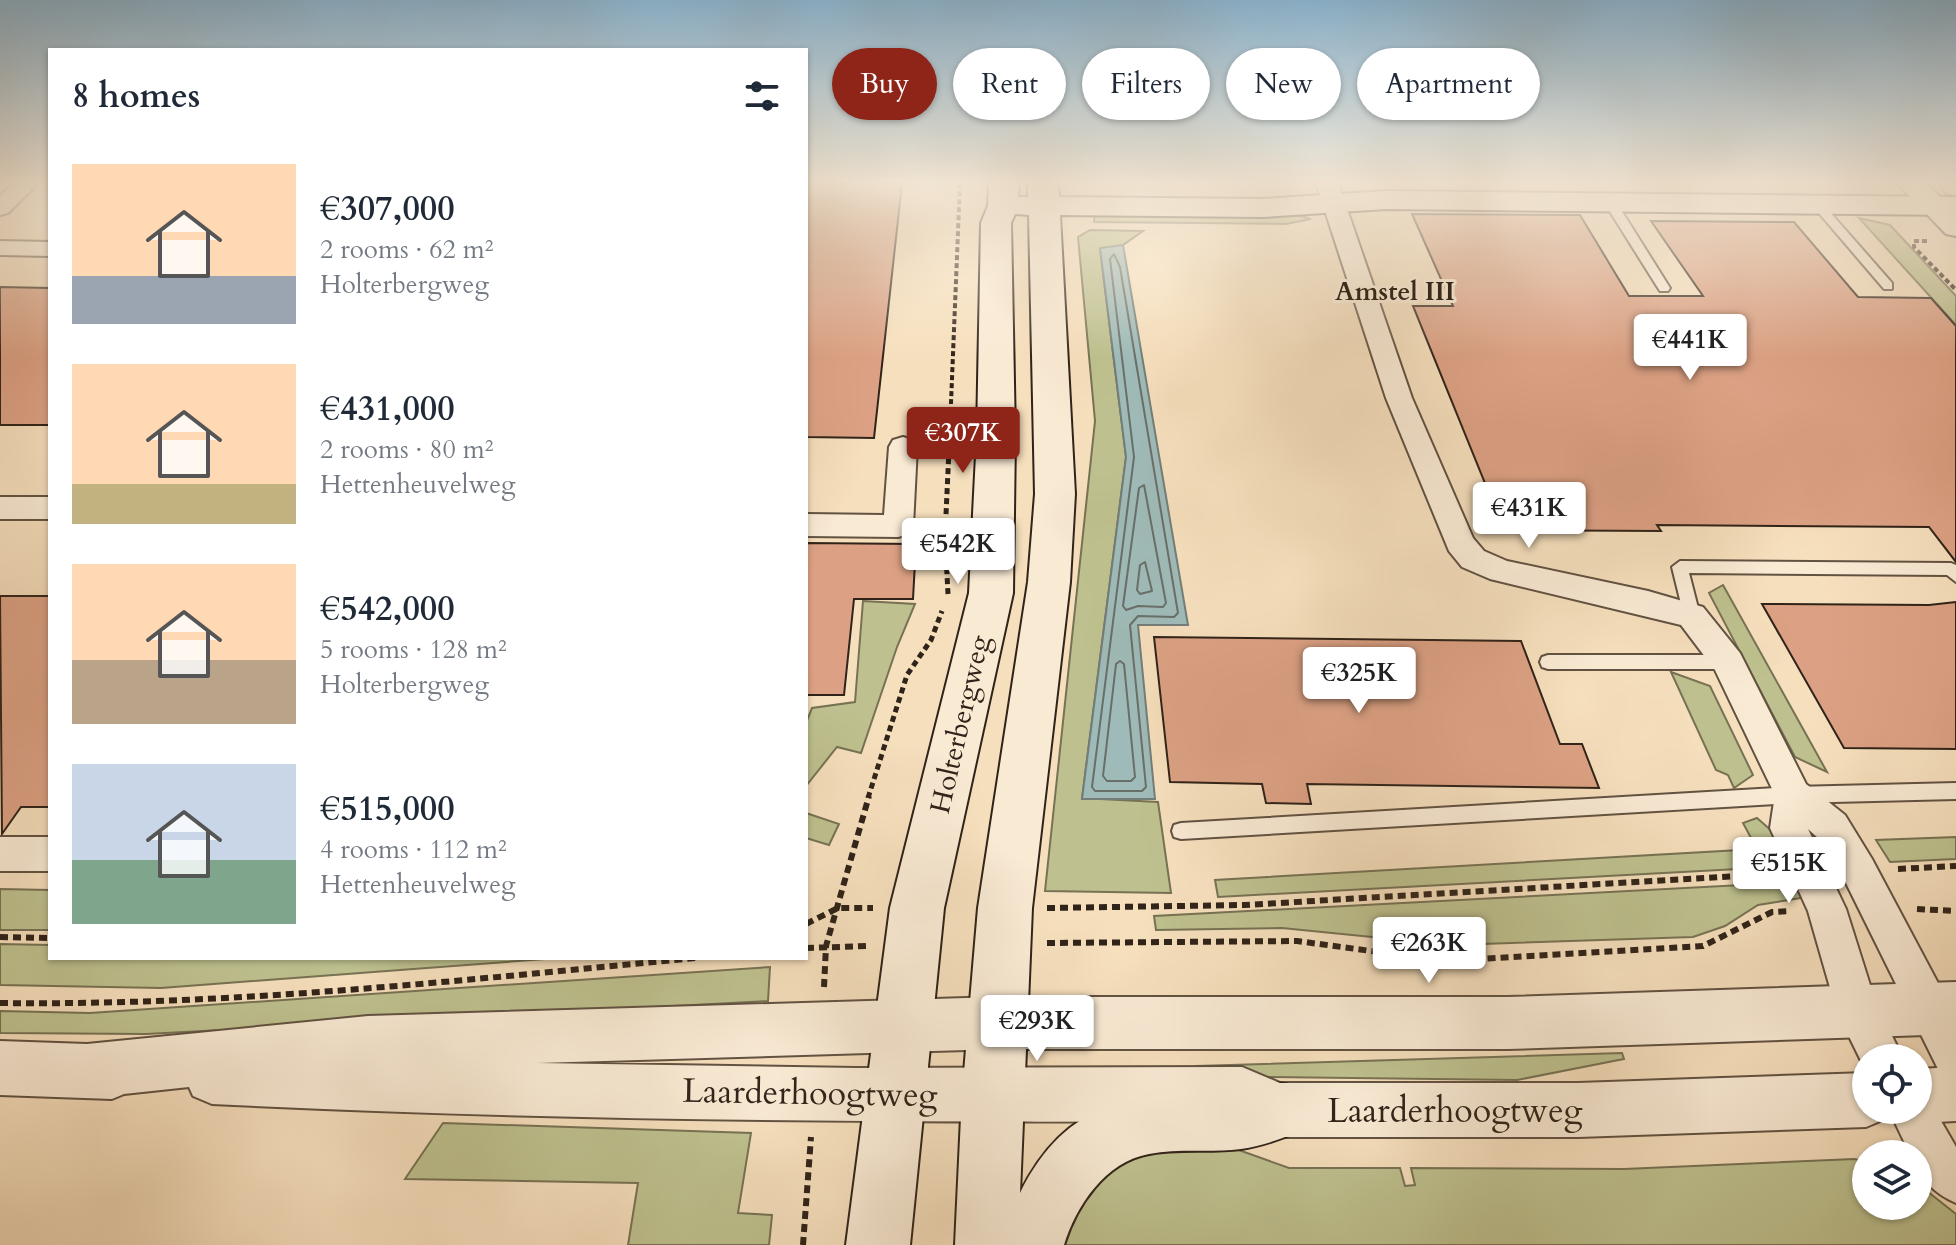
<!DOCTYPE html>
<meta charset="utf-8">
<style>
body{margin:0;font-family:Cardo,serif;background:#f6f6f7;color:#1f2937;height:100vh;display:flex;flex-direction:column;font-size:30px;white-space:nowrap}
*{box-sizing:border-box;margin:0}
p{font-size:26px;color:#747a83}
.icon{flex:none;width:44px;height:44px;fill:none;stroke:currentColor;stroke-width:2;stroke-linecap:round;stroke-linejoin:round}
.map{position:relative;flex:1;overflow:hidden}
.details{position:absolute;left:48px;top:48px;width:760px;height:912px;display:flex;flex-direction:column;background:#fff;border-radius:0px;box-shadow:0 2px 6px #0004}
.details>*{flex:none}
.banner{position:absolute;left:832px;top:48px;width:760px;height:72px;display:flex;gap:16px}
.controls{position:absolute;left:1852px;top:1044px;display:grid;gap:16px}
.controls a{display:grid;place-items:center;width:80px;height:80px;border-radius:50%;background:#fff;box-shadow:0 2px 6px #0004;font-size:40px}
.price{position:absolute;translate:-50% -68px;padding:0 18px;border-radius:8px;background:#fff;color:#222;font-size:26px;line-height:52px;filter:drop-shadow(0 2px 4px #0008)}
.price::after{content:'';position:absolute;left:50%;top:48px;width:24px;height:18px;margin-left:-12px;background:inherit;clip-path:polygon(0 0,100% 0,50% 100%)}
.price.current{background:#8f2418;color:#fff}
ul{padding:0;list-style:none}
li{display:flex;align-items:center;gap:24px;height:200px;padding:0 24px}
li span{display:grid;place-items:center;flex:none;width:224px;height:160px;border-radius:0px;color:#555}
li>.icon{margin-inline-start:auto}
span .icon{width:96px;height:96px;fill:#fffc;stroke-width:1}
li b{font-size:34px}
h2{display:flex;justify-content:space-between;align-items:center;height:96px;padding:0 24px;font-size:34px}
.tag{padding:0 28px;border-radius:36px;background:#fff;box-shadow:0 2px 6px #0004;font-size:28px;line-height:72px}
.tag.current{background:#8f2418;color:#fff}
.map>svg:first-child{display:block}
.green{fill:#bec18f;stroke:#777254;stroke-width:2}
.water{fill:#9fbbb9;stroke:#737e79;stroke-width:2}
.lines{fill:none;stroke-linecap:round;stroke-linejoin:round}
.shore{stroke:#686f69;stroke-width:2}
.building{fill:#dca184;stroke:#302319;stroke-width:2}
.service-casing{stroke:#625242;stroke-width:4}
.minor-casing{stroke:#625242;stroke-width:4}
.tertiary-casing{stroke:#625242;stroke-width:4}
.secondary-casing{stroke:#302319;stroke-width:4}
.path-far2{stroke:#302319;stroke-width:4;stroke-dasharray:5 3;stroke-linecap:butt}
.path-far1{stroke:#302319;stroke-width:5;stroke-dasharray:6 4;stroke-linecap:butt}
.path{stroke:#302319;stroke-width:6;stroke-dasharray:8 5;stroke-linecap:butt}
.service{fill:#f9ead4;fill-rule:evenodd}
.minor{fill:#f9ead4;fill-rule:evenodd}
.tertiary{fill:#f9ead4;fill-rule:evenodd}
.secondary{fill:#f9ead4;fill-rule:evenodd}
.labels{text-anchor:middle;stroke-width:6;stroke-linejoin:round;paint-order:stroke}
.far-neighbourhood-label{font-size:26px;font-weight:bold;fill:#302319;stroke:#f9ead4}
.street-label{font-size:28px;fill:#302319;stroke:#f9ead4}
.near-street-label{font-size:34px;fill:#302319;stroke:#f9ead4}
</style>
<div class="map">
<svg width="1956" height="1245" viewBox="0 0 1956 1245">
<rect width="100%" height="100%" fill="#f6dfbd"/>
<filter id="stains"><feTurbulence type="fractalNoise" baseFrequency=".0025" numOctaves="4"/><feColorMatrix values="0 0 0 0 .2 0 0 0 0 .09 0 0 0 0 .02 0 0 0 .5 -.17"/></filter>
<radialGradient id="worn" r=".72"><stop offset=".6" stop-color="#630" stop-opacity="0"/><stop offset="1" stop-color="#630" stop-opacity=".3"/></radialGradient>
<path class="green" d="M 1286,212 L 1311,219 L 1286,224 L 1094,222 L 1095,213 Z
M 1859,218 L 1890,225 L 1956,296 L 1956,325 Z
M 1090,230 L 1143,231 L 1123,245 L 1100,249 L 1126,457 L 1082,798 L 1158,802 L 1171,893 L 1045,891 L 1095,421 L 1078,237 Z
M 1723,585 L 1827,772 L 1795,757 L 1709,593 Z
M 863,601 L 915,604 L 897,647 L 861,753 L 837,747 L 806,786 L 806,723 L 812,708 L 855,702 Z
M 1671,672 L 1710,686 L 1753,775 L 1734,788 L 1728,775 L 1716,770 Z
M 806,813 L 839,824 L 829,845 L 806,838 Z
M 1757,818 L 1781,839 L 1793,866 L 1218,897 L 1215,880 L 1757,849 L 1743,823 Z
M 1956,837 L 1956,859 L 1890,862 L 1876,840 Z
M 1800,882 L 1801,898 L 1758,905 L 1725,926 L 1693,937 L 1452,945 L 1282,928 L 1156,930 L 1154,916 Z
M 0,889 L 50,890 L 50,930 L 0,930 Z
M 0,944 L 50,945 L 50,958 L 559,958 L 161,988 L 0,985 Z
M 770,967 L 768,1001 L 146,1034 L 0,1033 L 0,1011 L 90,1013 Z
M 1622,1053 L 1624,1059 L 1517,1080 L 1199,1076 L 1197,1066 Z
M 443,1123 L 751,1133 L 738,1213 L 772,1215 L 769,1245 L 628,1245 L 638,1183 L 405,1179 Z
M 1131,1147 L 1236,1149 L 1289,1168 L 1400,1168 L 1405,1186 L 1415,1185 L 1411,1168 L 1624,1169 L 1854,1159 L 1866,1161 L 1866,1206 L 1918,1206 L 1918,1184 L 1956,1214 L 1956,1245 L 1051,1245 L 1056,1230 Z"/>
<path class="water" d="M 1123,245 L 1188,625 L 1138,625 L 1155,799 L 1082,799 L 1126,457 L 1100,248 Z"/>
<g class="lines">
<path class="shore" d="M 1114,254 L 1120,267 L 1178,613 L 1174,617 L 1138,616 L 1130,625 L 1146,787 L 1142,791 L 1095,791 L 1092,787 L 1134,457 L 1110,259 Z
M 1144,485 L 1166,603 L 1163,607 L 1138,606 L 1126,610 L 1123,606 L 1139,488 Z
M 1145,562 L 1152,591 L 1140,594 L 1137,590 L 1140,565 Z
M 1120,661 L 1124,664 L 1135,777 L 1131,781 L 1107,781 L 1103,776 L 1116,664 Z"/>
</g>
<path class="building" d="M 806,183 L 902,183 L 874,438 L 806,437 Z
M 1412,214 L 1580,215 L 1629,296 L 1703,296 L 1651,221 L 1794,222 L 1858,297 L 1931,298 L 1956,326 L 1956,562 L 1929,527 L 1657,525 L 1661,531 L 1504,530 L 1413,306 L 1453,306 Z
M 0,287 L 50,288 L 50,425 L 0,425 Z
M 806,543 L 916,544 L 913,599 L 854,599 L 844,695 L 806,695 Z
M 0,596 L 50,596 L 50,807 L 21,807 L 2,834 Z
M 1956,602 L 1956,749 L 1844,748 L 1762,604 L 1929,605 Z
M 1154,637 L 1521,641 L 1560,744 L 1582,744 L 1599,788 L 1307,784 L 1311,804 L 1266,803 L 1262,784 L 1170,782 Z"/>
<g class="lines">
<defs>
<path id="service" d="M 1606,200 L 1616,202 L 1670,288 L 1668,291 L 1660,291 L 1658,288 L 1604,202 Z
M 1813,202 L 1821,202 L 1892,283 L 1892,289 L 1884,289 L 1813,206 Z
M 1680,561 L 1951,563 L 1956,565 L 1956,582 L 1947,575 L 1689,573 L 1700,616 L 1698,620 L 1686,620 L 1684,616 L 1672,567 Z
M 1548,655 L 1728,655 L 1734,657 L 1736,662 L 1734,667 L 1728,669 L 1548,669 L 1542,667 L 1540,662 L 1542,657 Z
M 1956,783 L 1956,799 L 1793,803 L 1181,839 L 1174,837 L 1172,831 L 1174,825 L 1181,823 L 1793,787 Z"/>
<path id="minor" d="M 14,183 L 38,183 L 8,213 L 0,215 L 0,196 Z
M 1316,183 L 1338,183 L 1412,398 L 1473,538 L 1484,551 L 1507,561 L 1648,591 L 1703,607 L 1740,653 L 1806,784 L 1845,815 L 1872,859 L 1956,1017 L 1956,1081 L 1941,1075 L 1846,883 L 1819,839 L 1808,829 L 1846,909 L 1876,1004 L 1903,1058 L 1866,1058 L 1866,1071 L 1837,1012 L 1808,911 L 1770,828 L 1775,795 L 1715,670 L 1681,625 L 1490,579 L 1462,567 L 1449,551 L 1386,398 Z
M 0,241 L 50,242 L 50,256 L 0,255 Z
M 903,437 L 913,440 L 917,447 L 913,526 L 909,534 L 898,537 L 806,536 L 806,514 L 884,515 L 889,447 L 893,440 Z
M 0,497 L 50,497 L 50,519 L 0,519 Z
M 0,837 L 50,837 L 50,871 L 0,871 Z
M 1918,1091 L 1926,1095 L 1956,1147 L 1956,1203 C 1934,1193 1918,1179 1918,1154 L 1910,1154 L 1889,1110 L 1918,1110 Z"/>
<path id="tertiary" d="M 1897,183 L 1926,183 L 1956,212 L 1956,236 L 1946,234 Z
M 1940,183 L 1956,183 L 1956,195 L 1946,193 Z
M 1956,982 L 1956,1034 L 1508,1049 L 999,1049 L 538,1063 L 856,1068 L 1242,1067 L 1280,1083 L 1578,1083 L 1866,1073 L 1866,1110 L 1889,1110 L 1885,1119 L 1866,1127 L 1578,1137 L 1279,1137 L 1241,1121 C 898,1123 555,1121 212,1104 L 193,1096 L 189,1087 L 124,1094 L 112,1099 L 0,1095 L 0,1041 L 87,1044 L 368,1016 L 999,997 L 1508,997 Z
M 1956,1067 L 1956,1121 L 1918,1123 L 1899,1115 L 1897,1110 L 1918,1110 L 1918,1069 Z"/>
<path id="secondary" d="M 989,183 L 1019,183 L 1018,197 L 1028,197 L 1028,183 L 1058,183 L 1059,197 L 1263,199 L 1386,191 L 1956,197 L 1956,215 L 1386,209 L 1263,217 L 1060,215 L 1075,494 L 1070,582 L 1032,908 L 1020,1193 C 1068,1097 1133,1095 1228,1090 C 1259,1088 1270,1076 1300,1089 L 1309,1110 L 1300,1131 C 1281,1139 1262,1146 1241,1149 C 1210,1153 1179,1148 1149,1154 C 1105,1162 1076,1206 1064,1245 L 955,1245 L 962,1096 L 978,908 L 1028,582 L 1035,494 L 1029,215 L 1015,214 L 1011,223 L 1015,435 L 1013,593 L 944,908 L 910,1245 L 846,1245 L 890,908 L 969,593 L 977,435 L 981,223 L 988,206 Z"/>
</defs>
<use href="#service" class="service-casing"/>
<use href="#minor" class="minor-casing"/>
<use href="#tertiary" class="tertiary-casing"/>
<use href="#secondary" class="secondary-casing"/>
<path class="path-far2" d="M 1927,241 L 1914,241 L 1914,247 L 1956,290
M 949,452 L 960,183"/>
<path class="path-far1" d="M 948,594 L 945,536 L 949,450
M 868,798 L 907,675 L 931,640 L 942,611"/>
<path class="path" d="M 1898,869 L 1956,866
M 1047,908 L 1245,905 L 1772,874
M 1917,909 L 1956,911
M 806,924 L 838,908 L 873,908
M 0,937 L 50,938
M 1047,943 L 1297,941 L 1445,961 L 1703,946 L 1772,912 L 1791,911
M 806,948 L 869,946
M 824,987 L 826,946 L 869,796
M 0,1003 C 233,1006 463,980 695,958
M 803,1245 L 811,1137"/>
<use href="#service" class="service"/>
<use href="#minor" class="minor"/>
<use href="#tertiary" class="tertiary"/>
<use href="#secondary" class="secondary"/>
</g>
<linearGradient id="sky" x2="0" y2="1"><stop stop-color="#8bb7d5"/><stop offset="0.51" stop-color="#fbf1e1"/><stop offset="1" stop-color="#fbf1e1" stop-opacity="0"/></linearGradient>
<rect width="1956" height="357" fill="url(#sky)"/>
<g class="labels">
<g class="far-neighbourhood-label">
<text x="1395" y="300">Amstel III</text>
</g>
<g class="street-label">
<text transform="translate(959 724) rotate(-77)" y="10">Holterbergweg</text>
</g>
<g class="near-street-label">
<text transform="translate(810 1092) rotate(1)" y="12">Laarderhoogtweg</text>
<text x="1455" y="1122">Laarderhoogtweg</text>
</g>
</g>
<rect width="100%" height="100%" filter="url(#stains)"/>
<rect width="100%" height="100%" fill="url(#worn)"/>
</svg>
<div class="controls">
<a><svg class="icon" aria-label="locate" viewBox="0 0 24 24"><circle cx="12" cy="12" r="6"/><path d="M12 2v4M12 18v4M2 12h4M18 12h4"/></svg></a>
<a><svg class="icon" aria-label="layers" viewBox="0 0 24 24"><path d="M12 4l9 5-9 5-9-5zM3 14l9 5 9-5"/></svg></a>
</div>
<b class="price" style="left:1690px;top:382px">€441K</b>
<b class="price current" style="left:963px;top:475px">€307K</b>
<b class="price" style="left:1529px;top:550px">€431K</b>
<b class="price" style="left:958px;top:586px">€542K</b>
<b class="price" style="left:1359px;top:715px">€325K</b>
<b class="price" style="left:1789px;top:905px">€515K</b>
<b class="price" style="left:1429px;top:985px">€263K</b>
<b class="price" style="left:1037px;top:1063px">€293K</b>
<div class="banner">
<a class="tag current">Buy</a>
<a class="tag">Rent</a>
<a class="tag">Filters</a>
<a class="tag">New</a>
<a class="tag">Apartment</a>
</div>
<section class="details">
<h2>8 homes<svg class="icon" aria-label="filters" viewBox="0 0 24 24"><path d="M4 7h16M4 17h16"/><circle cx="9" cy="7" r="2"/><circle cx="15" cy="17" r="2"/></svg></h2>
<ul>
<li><span style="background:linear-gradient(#ffd9b3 70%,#9aa5b1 0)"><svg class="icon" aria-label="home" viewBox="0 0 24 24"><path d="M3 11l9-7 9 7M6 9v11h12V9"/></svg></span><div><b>€307,000</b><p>2 rooms · 62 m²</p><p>Holterbergweg</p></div></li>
<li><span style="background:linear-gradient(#ffd9b3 75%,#c2b280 0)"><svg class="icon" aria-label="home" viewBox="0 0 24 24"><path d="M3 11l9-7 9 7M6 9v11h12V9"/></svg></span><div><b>€431,000</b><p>2 rooms · 80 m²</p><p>Hettenheuvelweg</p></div></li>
<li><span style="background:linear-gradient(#ffd9b3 60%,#b9a48a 0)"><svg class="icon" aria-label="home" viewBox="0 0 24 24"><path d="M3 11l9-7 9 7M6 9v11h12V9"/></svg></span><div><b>€542,000</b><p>5 rooms · 128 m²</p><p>Holterbergweg</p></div></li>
<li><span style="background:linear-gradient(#c9d6e8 60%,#7fa58c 0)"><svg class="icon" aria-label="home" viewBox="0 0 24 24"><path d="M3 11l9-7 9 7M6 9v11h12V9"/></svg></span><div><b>€515,000</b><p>4 rooms · 112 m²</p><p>Hettenheuvelweg</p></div></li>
</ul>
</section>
</div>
